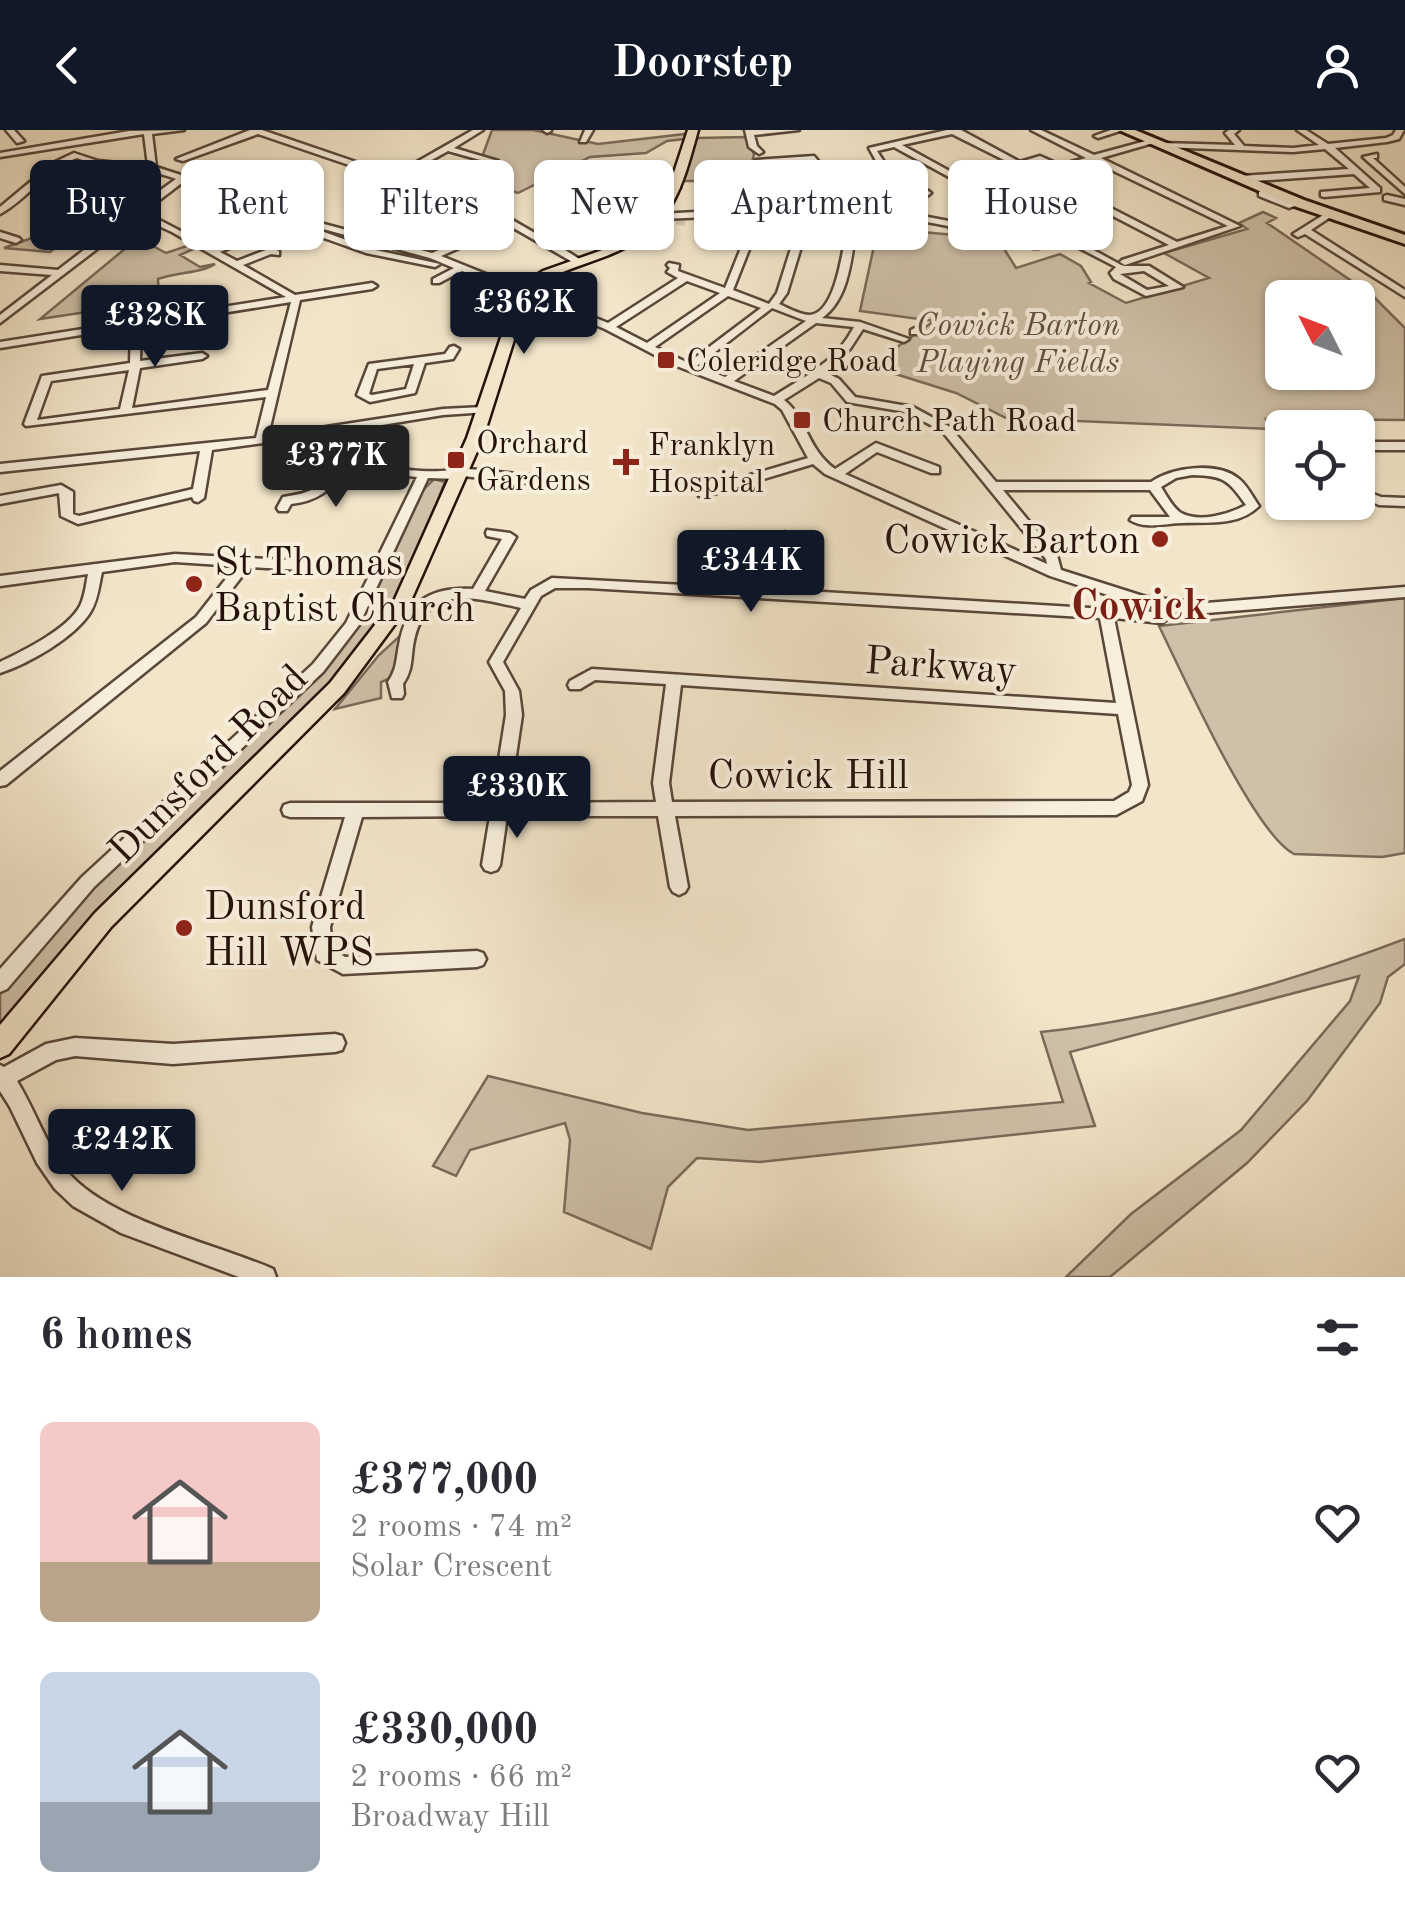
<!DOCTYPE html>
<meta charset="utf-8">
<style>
body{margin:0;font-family:"Old Standard TT",serif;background:#f7f7f7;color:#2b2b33;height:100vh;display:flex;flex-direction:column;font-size:38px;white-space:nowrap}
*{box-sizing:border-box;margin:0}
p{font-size:32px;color:#7c7c81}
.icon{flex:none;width:55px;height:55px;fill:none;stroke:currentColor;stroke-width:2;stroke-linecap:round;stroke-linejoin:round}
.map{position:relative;height:1147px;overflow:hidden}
.panel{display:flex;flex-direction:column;background:#fff;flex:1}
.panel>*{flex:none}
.top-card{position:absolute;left:30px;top:30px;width:1345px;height:90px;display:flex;gap:20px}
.needle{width:65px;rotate:312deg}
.fabs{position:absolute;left:1265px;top:150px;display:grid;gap:20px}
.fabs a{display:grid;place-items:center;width:110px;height:110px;border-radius:15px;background:#fff;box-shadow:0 2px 8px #0004;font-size:50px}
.price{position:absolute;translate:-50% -85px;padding:0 22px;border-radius:10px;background:#111827;color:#fff;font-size:32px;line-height:65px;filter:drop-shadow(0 2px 5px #0008)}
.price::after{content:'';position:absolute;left:50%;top:60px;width:30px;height:22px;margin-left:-15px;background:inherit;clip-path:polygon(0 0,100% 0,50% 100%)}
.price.on{background:#222;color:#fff}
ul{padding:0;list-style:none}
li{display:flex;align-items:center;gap:30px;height:250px;padding:0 40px}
li span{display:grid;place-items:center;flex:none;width:280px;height:200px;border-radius:15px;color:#555}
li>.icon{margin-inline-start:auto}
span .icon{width:120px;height:120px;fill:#fffc;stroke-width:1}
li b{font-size:42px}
h2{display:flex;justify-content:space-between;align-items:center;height:120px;padding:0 40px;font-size:42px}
.pill{padding:0 35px;border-radius:15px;background:#fff;box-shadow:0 2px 8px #0004;font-size:35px;line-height:90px}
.pill.on{background:#111827;color:#fff}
header{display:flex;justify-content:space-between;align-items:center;height:130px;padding:0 40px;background:#111827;color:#fff;font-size:45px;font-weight:700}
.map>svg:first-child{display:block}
.green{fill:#cfc1a9;stroke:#7a6a5a;stroke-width:2.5;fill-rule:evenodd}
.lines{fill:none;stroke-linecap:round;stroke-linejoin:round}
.minor-tunnel{stroke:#d3c5ac;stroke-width:9;stroke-dasharray:9 5;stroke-linecap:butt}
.minor-casing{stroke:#59473a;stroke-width:5}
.major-casing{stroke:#26120b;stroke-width:5}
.highway-casing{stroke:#26120b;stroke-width:6}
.minor{fill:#f7eedc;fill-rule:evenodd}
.major{fill:#f2e5c9;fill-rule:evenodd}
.highway{fill:#f2e5c9;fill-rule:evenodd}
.poi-dot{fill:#8f2418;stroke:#f7eedc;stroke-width:4}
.labels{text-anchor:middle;stroke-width:8;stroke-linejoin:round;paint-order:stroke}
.far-park-label{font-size:32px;font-style:italic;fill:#614f42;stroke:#f7eedc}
.far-poi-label{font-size:32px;fill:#26120b;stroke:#f7eedc;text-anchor:start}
.poi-label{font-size:40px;fill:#26120b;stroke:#f7eedc;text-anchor:start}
.street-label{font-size:40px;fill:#26120b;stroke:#f7eedc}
.neighbourhood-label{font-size:42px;font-weight:bold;fill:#7a1f14;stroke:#f7eedc}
</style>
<header><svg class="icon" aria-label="back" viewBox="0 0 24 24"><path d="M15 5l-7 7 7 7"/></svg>Doorstep<svg class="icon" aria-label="person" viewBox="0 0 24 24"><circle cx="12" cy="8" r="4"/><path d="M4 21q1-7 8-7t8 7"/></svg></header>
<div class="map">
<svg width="1405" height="1147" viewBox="0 0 1405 1147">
<rect width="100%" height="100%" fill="#f2e5c9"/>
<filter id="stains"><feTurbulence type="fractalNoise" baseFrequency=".002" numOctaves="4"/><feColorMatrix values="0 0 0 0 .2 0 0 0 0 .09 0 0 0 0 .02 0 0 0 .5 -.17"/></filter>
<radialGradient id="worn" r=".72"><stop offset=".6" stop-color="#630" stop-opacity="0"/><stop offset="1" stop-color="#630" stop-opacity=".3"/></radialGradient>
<path class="green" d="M 492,0 L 533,0 L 598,14 L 685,4 L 684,9 L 667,11 L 646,23 L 590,27 L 518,63 L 467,47 L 499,34 L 482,27 Z
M 747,7 L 754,24 L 748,51 L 683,51 L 697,8 Z
M 113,52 L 130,54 L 113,61 L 72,91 L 70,99 L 77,102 L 50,122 L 4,118 L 57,99 L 35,93 Z
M 1263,82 L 1276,88 L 1267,93 L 1372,165 L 1405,198 L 1405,290 L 1266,289 L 1270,299 L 1006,288 L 956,263 L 870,236 L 934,191 L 860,181 L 877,102 L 886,103 L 890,99 L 998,109 L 1016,138 L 1060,124 L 1081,136 L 1091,152 L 1089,153 L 1126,173 L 1209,148 L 1164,123 L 1247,99 L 1239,93 ZM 1282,168 L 1358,168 L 1358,242 L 1282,242 Z
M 138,108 L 166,123 L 193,114 L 198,117 L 180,125 L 200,137 L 215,134 C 202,143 178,142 158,149 L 159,171 L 40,189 Z
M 434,349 L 445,352 C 431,384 423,425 404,453 C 385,483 367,514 344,543 L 113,764 L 0,899 L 0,862 L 79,768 L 333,525 L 422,361 Z
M 1405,468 L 1405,723 L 1382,727 L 1294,724 C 1254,704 1182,543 1159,496 Z
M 402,504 L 393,547 L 381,552 L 381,568 L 335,579 L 379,525 Z
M 1405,809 L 1405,834 L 1388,847 L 1380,873 L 1307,971 L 1247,1033 L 1110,1147 L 1066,1147 L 1131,1084 L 1241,1000 L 1350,871 L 1359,846 L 1070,922 L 1095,996 L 760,1032 L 697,1028 L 668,1057 L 651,1119 L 564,1082 L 570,1010 L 565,993 L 470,1020 L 456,1046 L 433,1036 L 488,946 L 642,983 L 748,1000 L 1063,972 L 1041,902 C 1158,890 1295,851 1405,809 Z"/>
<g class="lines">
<path class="minor-tunnel" d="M 680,95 L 681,90"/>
<defs>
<path id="minor" d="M 6,0 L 14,0 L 24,11 L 17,13 Z
M 184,0 L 152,4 L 156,37 L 187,47 L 211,40 L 236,50 L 232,53 L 211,45 L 194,51 L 257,76 L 432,123 L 478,103 L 484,103 L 484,107 L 441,126 L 608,193 L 678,148 L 667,142 L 670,138 L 667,135 L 669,133 L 679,135 L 678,141 L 725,158 L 753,88 L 733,86 L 662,89 L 659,88 L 659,84 L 733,80 L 877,96 L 885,75 L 864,73 L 857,77 L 866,83 L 862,86 L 847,77 L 862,67 L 887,70 L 892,56 L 884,45 L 832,48 L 848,61 L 820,73 L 751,66 L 747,63 L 756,30 L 814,26 L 829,44 L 881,40 L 869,18 L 947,0 L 961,0 L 1020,32 L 1040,26 L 1060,35 L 1086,28 L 1031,0 L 1041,0 L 1094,25 L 1153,9 L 1153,13 L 1101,28 L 1240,96 L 1125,135 L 1120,132 L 1122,130 L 1169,115 L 1057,57 L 1034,62 L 996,41 L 1012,34 L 952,4 L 902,15 L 1121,135 L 1125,136 L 1149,136 L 1183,157 L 1146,166 L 1114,149 L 1110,143 L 1116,137 L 1056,106 L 1037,113 L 1041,116 L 1039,118 L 1033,118 L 1027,114 L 1027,110 L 1050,102 L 894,17 L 877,21 L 900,56 L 899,59 L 927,60 L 931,63 L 927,66 L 897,64 L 891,80 L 954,92 L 958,100 L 954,103 L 948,96 L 890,85 L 883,101 L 856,99 C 851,129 849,169 822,188 L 860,192 L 909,209 L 904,212 L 863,199 L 850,219 L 825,242 L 839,249 L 855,267 L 913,277 L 950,297 L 996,352 L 1151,352 C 1172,337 1218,331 1239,349 C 1247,355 1253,368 1259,376 C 1239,396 1209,392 1183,393 C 1167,393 1145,400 1130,390 L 1132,387 L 1170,387 L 1150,360 L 1003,360 L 1057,425 L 1061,440 L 1146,467 L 1206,473 L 1405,457 L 1405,467 L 1206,483 L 1179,480 L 1162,493 L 1114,488 L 1148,655 L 1142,671 L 1116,685 L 675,686 L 688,757 L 685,762 L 679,765 L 673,762 L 670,757 L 658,686 L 507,686 L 500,735 L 497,740 L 491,742 L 485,740 L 482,735 L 490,686 L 362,687 L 330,797 L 332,819 L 345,827 L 477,821 L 483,823 L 486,829 L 483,835 L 477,837 L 343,844 L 317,830 L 312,797 L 345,687 L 290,687 L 284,685 L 282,680 L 284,675 L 290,673 L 492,673 L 506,585 L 505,561 L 489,532 L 521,478 C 473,467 423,452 413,516 C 411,531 412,541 403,554 L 404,564 L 402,568 L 392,568 L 388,552 C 397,539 396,530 399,515 C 407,471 429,457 473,459 L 502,409 L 487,406 L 486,403 L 487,400 L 510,403 L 516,407 L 485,461 L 525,469 L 531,460 L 552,448 L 776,460 L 779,406 L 785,402 L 791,406 L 789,460 L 1106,479 L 1118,478 L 1123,470 L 1050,446 L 825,344 L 813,334 L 707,366 L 699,366 L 699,360 L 808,328 L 782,280 L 775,274 L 674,235 L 605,199 L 462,141 L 439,153 L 433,153 L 433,149 L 454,138 L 430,128 L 301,93 L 284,96 L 220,122 L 237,131 L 271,118 L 279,121 L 279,125 L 271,124 L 243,135 L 295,165 L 372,153 L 377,156 L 372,159 L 300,170 L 268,306 L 443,279 L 483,277 L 487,278 L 487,282 L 443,285 L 327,304 L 330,318 L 343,332 C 371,335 435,347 459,338 L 537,346 L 543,350 L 537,354 L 463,346 L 458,349 L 428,348 L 359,495 L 323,542 L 94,757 L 7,859 L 0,862 L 0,839 L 82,747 L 313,534 L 346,493 L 370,444 L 249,437 L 206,493 L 6,655 L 0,656 L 0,641 L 196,487 L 236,436 L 175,432 L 102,442 C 99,455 98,469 91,481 C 76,507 28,534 0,543 L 0,532 C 23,521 68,499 80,476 C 85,466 86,454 88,444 L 0,456 L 0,446 L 175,424 L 374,435 L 417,347 L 346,339 C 331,360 318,371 291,374 L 287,381 L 279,381 L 277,378 L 283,367 C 310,363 318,360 335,338 L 318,319 L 316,306 L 212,320 L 204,368 L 198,372 L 194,371 L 192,367 L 78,394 L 61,386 L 59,363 L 0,374 L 0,366 L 61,355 L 73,362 L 73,384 L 79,386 L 193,359 L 200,321 L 0,342 L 0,334 L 256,308 L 266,267 L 26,296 L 24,294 L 42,246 L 130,233 L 131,197 L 0,218 L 0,212 L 286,167 L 172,102 L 139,87 L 0,193 L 0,185 L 52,145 L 0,141 L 0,135 L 58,140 L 132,83 L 133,80 L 176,49 C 144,36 109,41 77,28 C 46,39 28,69 0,84 L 0,77 L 53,33 L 74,23 L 98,31 L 148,36 L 144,4 L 0,27 L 0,23 L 129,1 ZM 812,31 L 829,56 L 837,61 L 819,67 L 756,61 L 759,47 L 809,53 L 813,50 L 761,42 L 763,34 ZM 1039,31 L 1079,50 L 1082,50 L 1082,46 L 1067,39 L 1093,31 L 1228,96 L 1177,112 L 1066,55 L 1069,53 L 1068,51 L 1038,57 L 1007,41 ZM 183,52 L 251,80 L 289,90 L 280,91 L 213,118 L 144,82 ZM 761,89 L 799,93 L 777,163 L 769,174 L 733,160 ZM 808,94 L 847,98 C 843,118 836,183 810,185 C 800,185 788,178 779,174 L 787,163 ZM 1144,141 L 1169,156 L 1147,160 L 1120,144 ZM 687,151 L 720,163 L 647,213 L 616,197 ZM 728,166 L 761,178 L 688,233 L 655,217 ZM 291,172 L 268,260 L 132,278 L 140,238 L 202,229 L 207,226 L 202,223 L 140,231 L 141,196 ZM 772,178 L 806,191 L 725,247 L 697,236 ZM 816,193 L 854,197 C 846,212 834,227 820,236 C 807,244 817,234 808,245 L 774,266 L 734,251 ZM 129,240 L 120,279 L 37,290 L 51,251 ZM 819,248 L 831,253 L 847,272 L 906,282 L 942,301 L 1046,429 L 1047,434 L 845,344 L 877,322 L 931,343 L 939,343 L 939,337 L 876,313 L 835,339 C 807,319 807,288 784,270 ZM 1192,345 C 1225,346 1228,350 1246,375 C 1230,384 1199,393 1181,383 C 1172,377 1167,366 1161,357 L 1176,348 ZM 555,458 L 588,458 L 1100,488 L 1116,573 L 592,539 L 570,551 L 568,555 L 570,559 L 580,559 L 595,550 L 666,554 L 653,653 L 656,672 L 509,673 L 522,585 L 519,561 L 503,532 L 541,466 ZM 1134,473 L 1164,479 L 1159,483 L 1131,479 ZM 681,555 L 1118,584 L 1132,655 L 1129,662 L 1114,671 L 672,672 L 669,653 Z
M 250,0 L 262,0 L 394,45 L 473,0 L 483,0 L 454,18 L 498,31 L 498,35 L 448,21 L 401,47 L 490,77 L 552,113 L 590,102 L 590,106 L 559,116 L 584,132 L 576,134 L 484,81 L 258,4 L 183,31 L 176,29 Z
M 543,0 L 551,0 L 551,1 L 547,3 Z
M 585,0 L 593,0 L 586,12 L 580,12 Z
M 745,0 L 799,0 L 754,5 L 757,16 L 763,22 L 759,24 L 749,17 Z
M 1111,0 L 1123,0 L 1098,8 L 1094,6 Z
M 1229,0 L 1239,0 L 1234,4 L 1244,16 L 1293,18 L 1319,15 L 1297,0 L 1306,0 L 1328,14 L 1386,8 L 1393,5 L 1396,0 L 1404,0 L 1399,9 L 1387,12 L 1335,18 L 1380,58 L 1380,62 L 1324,67 L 1321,66 L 1321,62 L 1370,58 L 1354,44 L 1240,52 L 1236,49 L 1240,46 L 1349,39 L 1325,19 L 1293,22 L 1161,17 L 1157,15 L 1161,13 L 1235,15 L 1225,3 Z
M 1377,24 L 1377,28 L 1373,28 L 1405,57 L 1405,64 L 1363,27 Z
M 583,41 L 639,52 L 676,55 L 680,58 L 676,61 L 641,58 L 622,75 L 618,72 L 633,56 L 584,46 L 575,48 L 575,44 Z
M 1267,57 L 1271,60 L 1268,63 L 1290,72 L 1299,70 L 1303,73 L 1289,78 L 1259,66 L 1259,62 Z
M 1387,65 L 1405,69 L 1405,75 L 1384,70 L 1384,66 Z
M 1328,82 L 1335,84 L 1311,100 L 1405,160 L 1405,167 L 1305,104 L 1298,107 L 1293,104 Z
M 313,98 L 371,119 L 440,134 L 435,137 L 366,123 L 310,103 L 309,101 Z
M 0,102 L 19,108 L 21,110 L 16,113 L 0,108 Z
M 919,196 L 923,197 L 923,201 L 919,204 L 911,204 L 911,200 Z
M 454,216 L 459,219 L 453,229 L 425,233 L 415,263 L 370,272 L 357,265 L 369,234 L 445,224 L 450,217 ZM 414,234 L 406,259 L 372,265 L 369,264 L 377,239 Z
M 1358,312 L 1405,312 L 1405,320 L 1358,320 Z
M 1358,358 L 1381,367 L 1405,368 L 1405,376 L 1379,375 L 1358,366 Z
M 335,904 L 342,906 L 345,913 L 342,920 L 335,922 L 173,934 L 75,926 L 56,930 L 17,951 C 35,980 45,1013 66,1040 C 106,1090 213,1113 273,1139 L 276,1147 L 239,1147 L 121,1103 L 73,1076 L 55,1059 L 37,1033 L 10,977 L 0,961 L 0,935 L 4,937 L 46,914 L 75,908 L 173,914 Z"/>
<path id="major" d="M 688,0 L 698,0 C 680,66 670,103 601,128 C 577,137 552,144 530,159 L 483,308 L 409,475 L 344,563 L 111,797 L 9,924 L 0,928 L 0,895 L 95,783 L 330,553 L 395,469 L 467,308 L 518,157 L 543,141 L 611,117 L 647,94 L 666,67 Z"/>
<path id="highway" d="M 1119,0 L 1135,0 L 1304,70 L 1405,105 L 1405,114 L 1294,76 Z"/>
</defs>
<use href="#minor" class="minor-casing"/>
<use href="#major" class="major-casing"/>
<use href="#highway" class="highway-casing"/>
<use href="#minor" class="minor"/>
<use href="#major" class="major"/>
<use href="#highway" class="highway"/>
</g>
<g class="poi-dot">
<rect x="656" y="220" width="20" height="20" rx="5"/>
<rect x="792" y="280" width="20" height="20" rx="5"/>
<rect x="446" y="320" width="20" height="20" rx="5"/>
<path d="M621 317h10v10h10v10h-10v10h-10v-10h-10v-10h10z"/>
<circle cx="1160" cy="409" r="10"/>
<circle cx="194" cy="454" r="10"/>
<circle cx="184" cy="798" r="10"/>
</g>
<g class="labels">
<g class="far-park-label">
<text x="1018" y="205">Cowick Barton<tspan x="1018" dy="37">Playing Fields</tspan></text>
</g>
<g class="far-poi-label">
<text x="686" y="241">Coleridge Road</text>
<text x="822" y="301">Church Path Road</text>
<text x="476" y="323">Orchard<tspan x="476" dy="37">Gardens</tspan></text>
<text x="648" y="325">Franklyn<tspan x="648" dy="37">Hospital</tspan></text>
</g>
<g class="poi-label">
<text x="1140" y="423" text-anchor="end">Cowick Barton</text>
<text x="214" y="445">St Thomas<tspan x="214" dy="46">Baptist Church</tspan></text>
<text x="204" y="789">Dunsford<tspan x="204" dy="46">Hill WPS</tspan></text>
</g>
<g class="street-label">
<text transform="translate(941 534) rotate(4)" y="14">Parkway</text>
<text transform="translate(207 633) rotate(-45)" y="14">Dunsford Road</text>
<text x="808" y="658">Cowick Hill</text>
</g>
<g class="neighbourhood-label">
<text x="1139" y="489">Cowick</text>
</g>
</g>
<rect width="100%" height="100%" filter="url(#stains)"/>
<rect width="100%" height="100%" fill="url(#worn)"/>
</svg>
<div class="fabs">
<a><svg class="needle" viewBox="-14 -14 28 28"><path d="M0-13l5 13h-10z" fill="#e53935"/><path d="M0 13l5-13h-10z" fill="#7c7c81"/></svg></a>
<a><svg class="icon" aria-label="locate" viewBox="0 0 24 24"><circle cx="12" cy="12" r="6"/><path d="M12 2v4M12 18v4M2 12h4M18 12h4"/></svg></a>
</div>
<b class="price" style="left:524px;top:227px">£362K</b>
<b class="price" style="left:155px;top:240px">£328K</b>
<b class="price on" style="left:336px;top:380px">£377K</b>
<b class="price" style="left:751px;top:485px">£344K</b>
<b class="price" style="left:517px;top:711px">£330K</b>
<b class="price" style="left:122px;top:1064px">£242K</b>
<div class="top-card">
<a class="pill on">Buy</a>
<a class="pill">Rent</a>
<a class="pill">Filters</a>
<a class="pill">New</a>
<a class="pill">Apartment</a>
<a class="pill">House</a>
</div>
</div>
<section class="panel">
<h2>6 homes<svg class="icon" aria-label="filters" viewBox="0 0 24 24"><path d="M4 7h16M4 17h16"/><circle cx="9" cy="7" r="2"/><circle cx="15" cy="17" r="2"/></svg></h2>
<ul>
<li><span style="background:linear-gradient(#f6c9c9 70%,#b9a48a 0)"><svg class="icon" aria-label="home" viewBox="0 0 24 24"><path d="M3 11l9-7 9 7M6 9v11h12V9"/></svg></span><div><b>£377,000</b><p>2 rooms · 74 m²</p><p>Solar Crescent</p></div><svg class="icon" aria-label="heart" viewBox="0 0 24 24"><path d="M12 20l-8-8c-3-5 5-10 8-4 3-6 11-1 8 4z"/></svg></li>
<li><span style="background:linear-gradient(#c9d6e8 65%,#9aa5b1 0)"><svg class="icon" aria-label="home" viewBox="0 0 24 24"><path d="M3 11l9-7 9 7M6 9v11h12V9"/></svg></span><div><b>£330,000</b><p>2 rooms · 66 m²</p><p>Broadway Hill</p></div><svg class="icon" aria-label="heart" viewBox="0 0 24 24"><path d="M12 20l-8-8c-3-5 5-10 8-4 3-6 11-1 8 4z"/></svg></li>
</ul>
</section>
